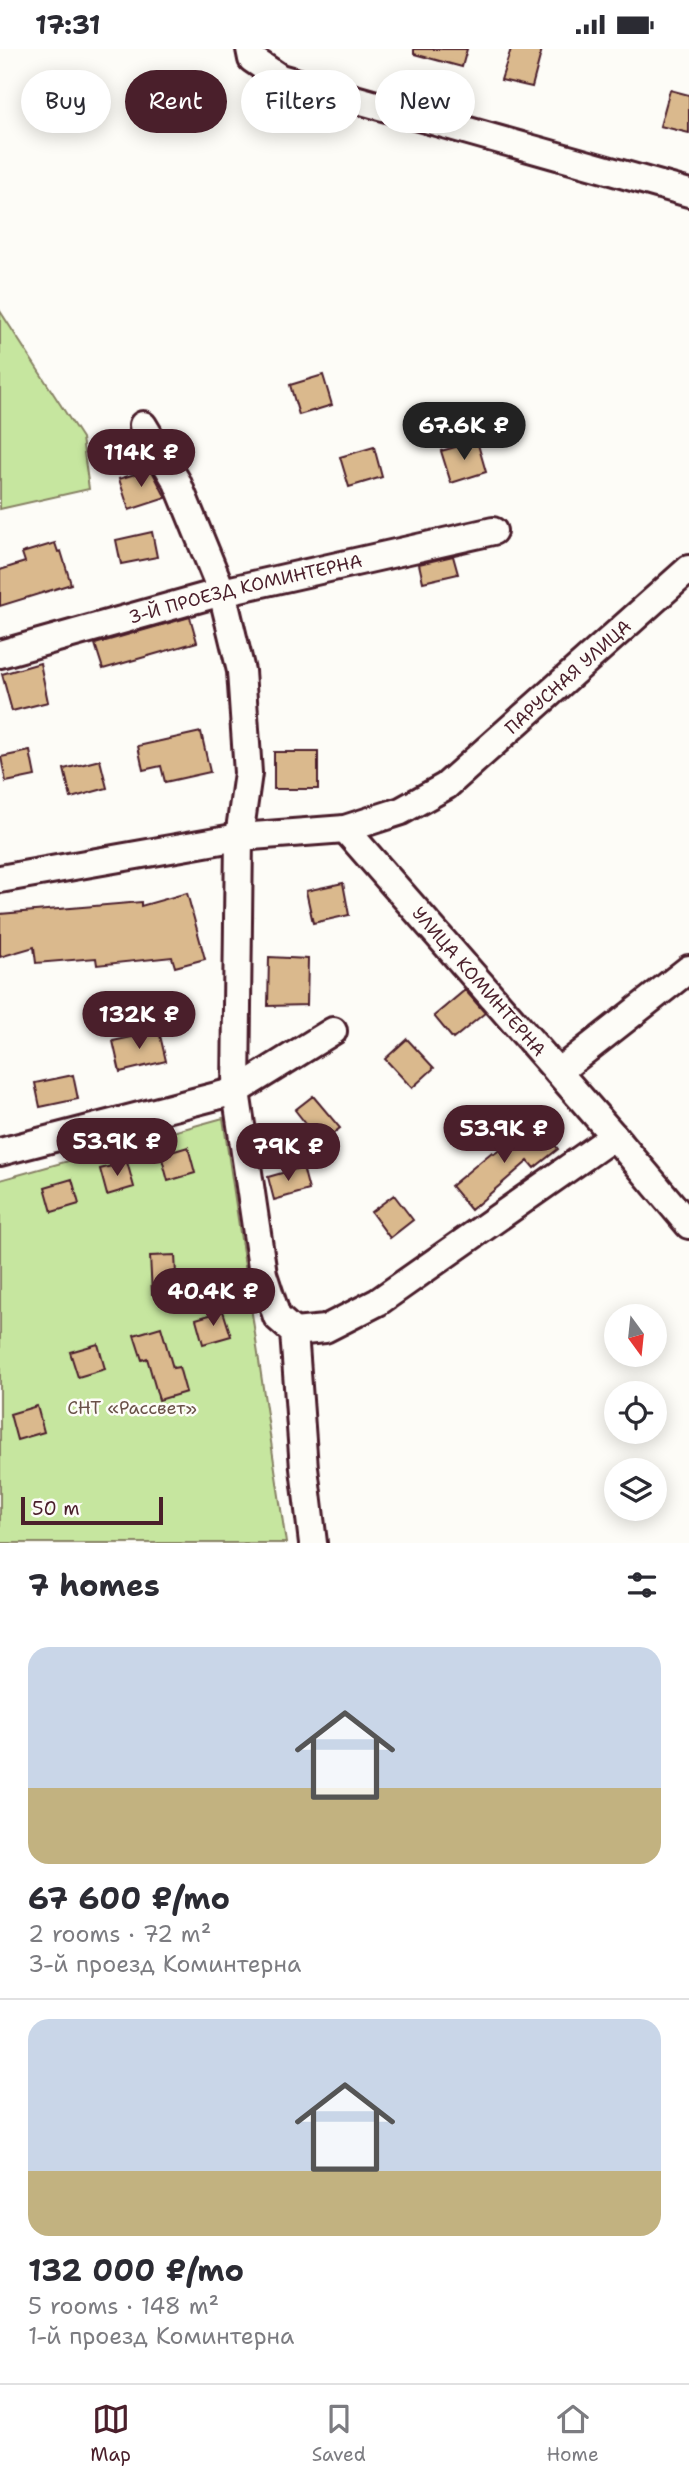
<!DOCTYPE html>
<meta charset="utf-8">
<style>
body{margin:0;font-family:"Shantell Sans",sans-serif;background:#f2f2f3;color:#2b2b33;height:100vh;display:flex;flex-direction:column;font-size:26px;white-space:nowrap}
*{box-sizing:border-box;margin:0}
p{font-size:23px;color:#7c7c81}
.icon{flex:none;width:38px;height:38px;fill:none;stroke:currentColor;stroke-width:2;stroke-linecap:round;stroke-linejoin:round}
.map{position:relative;height:1494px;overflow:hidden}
.side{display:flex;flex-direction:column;background:#fff;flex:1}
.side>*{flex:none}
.top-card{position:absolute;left:21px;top:21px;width:648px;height:63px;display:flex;gap:14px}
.needle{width:46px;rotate:165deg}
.tools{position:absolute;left:604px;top:1255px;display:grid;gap:14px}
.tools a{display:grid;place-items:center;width:63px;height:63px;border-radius:50%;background:#fff;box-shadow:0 4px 18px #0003;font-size:35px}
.scale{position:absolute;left:21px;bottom:18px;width:142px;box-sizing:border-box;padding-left:7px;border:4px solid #4a1f2b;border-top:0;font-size:19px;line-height:24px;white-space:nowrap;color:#4a1f2b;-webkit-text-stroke:5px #fdfcf7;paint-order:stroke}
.price{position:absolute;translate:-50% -60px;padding:0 16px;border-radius:24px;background:#4a1f2b;color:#fff;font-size:23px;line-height:46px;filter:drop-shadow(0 2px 4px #0008)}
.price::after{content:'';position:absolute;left:50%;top:42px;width:21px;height:16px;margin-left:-10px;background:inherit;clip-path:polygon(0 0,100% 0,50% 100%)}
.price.active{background:#222;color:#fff}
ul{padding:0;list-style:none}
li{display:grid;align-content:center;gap:14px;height:371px;padding:0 28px}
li+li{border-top:2px solid #e1e1e2}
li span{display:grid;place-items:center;height:217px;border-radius:21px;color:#555}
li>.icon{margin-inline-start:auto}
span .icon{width:126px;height:126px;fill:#fffc;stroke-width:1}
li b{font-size:30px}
h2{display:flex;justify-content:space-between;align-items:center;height:84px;padding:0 28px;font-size:30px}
.tag{padding:0 24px;border-radius:32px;background:#fff;box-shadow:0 4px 18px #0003;font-size:24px;line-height:63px}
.tag.active{background:#4a1f2b;color:#fff}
.status{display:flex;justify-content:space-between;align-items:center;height:49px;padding:0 35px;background:#fff;direction:ltr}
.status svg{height:19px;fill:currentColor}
.menu{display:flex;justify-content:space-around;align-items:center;height:98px;border-top:2px solid #e1e1e2;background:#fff;font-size:19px;color:#7c7c81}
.menu a{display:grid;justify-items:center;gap:4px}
.menu .active{color:#4a1f2b}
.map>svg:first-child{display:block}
.green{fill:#c6e69f;stroke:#888265;stroke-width:2}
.building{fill:#dab98d;stroke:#4a1f2b;stroke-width:2}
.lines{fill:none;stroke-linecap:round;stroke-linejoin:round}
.minor-casing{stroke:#4a1f2b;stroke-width:32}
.minor{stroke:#fdfcf7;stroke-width:26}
.labels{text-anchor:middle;stroke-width:5;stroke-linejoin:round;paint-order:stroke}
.street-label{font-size:18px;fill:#4a1f2b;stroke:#fdfcf7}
.park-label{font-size:18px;fill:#695148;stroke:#fdfcf7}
</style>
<div class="status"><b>17:31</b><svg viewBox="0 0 49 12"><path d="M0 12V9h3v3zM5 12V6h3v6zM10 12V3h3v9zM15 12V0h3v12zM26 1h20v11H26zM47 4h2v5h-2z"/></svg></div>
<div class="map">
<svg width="689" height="1494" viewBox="0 0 689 1494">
<rect width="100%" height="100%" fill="#fdfcf7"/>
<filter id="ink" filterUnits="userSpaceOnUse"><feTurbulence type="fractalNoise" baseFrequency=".0143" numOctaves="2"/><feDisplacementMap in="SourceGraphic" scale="14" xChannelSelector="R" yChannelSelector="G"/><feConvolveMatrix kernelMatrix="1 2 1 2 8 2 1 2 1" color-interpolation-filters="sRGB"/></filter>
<g filter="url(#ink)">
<path class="green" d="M 0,262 L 82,389 L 89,440 L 0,460 Z
M 223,1069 L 286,1494 L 0,1494 L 0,1131 Z"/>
<path class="building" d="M 414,0 L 467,0 L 462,18 L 414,5 Z
M 511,0 L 542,0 L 532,38 L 501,31 Z
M 670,41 L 689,46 L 689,84 L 660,77 Z
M 323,326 L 332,356 L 299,366 L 290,336 Z
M 477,392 L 486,423 L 451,434 L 441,402 Z
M 374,398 L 382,428 L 349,438 L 340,408 Z
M 151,420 L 166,449 L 129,461 L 119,430 Z
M 152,483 L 157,508 L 121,515 L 116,491 Z
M 55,494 L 58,503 L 61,502 L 71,535 L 0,557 L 0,521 L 25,513 L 22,504 Z
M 453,507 L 458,525 L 423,533 L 419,515 Z
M 190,568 L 197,593 L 103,620 L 95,595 Z
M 40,614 L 48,653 L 12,662 L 2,625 Z
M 201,683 L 210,723 L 165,733 L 161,717 L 143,721 L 138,697 Z
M 30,702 L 35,727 L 6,733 L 1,708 Z
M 274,703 L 318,703 L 318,740 L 274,740 Z
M 100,711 L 107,739 L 71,749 L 64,720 Z
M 343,834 L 349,866 L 313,874 L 306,842 Z
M 187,844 L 205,910 L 175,918 L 172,908 L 97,916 L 96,909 L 36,914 L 34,898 L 0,908 L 0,865 L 141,853 L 141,857 Z
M 269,908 L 308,910 L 307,956 L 268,957 Z
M 465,941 L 485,964 L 453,990 L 434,967 Z
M 159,982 L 166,1012 L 120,1023 L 113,992 Z
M 407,990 L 434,1019 L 412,1039 L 385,1010 Z
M 73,1026 L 78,1050 L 40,1058 L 35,1034 Z
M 313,1047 L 340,1079 L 321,1094 L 295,1061 Z
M 538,1074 L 558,1100 L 534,1119 L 528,1112 L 471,1161 L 451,1137 L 492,1103 L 494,1105 Z
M 188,1098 L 195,1124 L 168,1132 L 161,1106 Z
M 127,1113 L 134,1138 L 107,1146 L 100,1120 Z
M 303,1118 L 309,1141 L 274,1151 L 268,1128 Z
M 72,1130 L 79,1155 L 52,1163 L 45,1138 Z
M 394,1146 L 413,1171 L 390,1189 L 371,1163 Z
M 175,1206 L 177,1244 L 152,1245 L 150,1207 Z
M 223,1262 L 231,1287 L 203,1295 L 196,1270 Z
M 161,1278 L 173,1319 L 179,1318 L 186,1343 L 159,1351 L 147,1309 L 142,1311 L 134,1286 Z
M 98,1295 L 105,1320 L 78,1328 L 70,1303 Z
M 37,1357 L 44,1383 L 17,1391 L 10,1365 Z"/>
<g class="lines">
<defs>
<g id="minor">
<path d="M 250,0 L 252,10 L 280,29 L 689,144"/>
<path d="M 143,376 L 177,433 L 222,543 L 241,622 L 248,724 L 239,788 L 236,1042 L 263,1225 L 277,1268 L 294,1283 L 304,1419 L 313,1494"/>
<path id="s1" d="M 0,605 L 222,543 L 493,482"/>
<path id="s2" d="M 345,780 L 614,1087 L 689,1176"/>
<path id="s3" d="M 0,830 L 239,788 L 345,780 L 401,762 L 446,737 L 689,520"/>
<path d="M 558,1023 L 689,920"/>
<path d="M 0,1103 L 236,1042 L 333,982"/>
<path d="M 294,1283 L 325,1280 L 378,1253 L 614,1087"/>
</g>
</defs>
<use href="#minor" class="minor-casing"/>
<use href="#minor" class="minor"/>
</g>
</g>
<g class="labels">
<g class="street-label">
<text dy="6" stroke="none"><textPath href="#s1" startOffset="254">3-Й ПРОЕЗД КОМИНТЕРНА</textPath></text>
<text dy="6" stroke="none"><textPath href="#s3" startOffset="623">ПАРУСНАЯ УЛИЦА</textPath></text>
<text dy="6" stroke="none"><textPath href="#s2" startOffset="203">УЛИЦА КОМИНТЕРНА</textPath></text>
</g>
<g class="park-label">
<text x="132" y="1365">СНТ «Рассвет»</text>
</g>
</g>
</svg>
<div class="tools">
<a><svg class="needle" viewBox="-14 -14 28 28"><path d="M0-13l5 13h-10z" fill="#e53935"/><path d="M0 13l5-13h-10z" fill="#7c7c81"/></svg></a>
<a><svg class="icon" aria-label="locate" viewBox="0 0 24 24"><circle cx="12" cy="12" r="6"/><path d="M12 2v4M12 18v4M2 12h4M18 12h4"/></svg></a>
<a><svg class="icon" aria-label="layers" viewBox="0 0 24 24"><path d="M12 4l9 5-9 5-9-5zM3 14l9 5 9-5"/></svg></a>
</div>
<div class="scale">50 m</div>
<b class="price active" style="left:464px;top:413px">67.6K ₽</b>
<b class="price" style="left:141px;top:440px">114K ₽</b>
<b class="price" style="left:139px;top:1002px">132K ₽</b>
<b class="price" style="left:504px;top:1116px">53.9K ₽</b>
<b class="price" style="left:117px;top:1129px">53.9K ₽</b>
<b class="price" style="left:288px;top:1134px">79K ₽</b>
<b class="price" style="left:213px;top:1279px">40.4K ₽</b>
<div class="top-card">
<a class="tag">Buy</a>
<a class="tag active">Rent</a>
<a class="tag">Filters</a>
<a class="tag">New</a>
</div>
</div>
<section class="side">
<h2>7 homes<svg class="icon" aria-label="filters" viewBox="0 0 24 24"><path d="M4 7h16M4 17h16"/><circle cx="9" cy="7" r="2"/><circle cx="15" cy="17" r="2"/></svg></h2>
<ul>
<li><span style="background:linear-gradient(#c9d6e8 65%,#c2b280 0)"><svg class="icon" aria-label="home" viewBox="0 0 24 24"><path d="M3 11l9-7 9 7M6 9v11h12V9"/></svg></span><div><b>67 600 ₽/mo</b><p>2 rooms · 72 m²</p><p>3-й проезд Коминтерна</p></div></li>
<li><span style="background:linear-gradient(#c9d6e8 70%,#c2b280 0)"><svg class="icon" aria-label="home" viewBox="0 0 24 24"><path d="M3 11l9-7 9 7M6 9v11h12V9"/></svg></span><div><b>132 000 ₽/mo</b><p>5 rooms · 148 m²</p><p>1-й проезд Коминтерна</p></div></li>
</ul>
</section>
<nav class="menu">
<a class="active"><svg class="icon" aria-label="map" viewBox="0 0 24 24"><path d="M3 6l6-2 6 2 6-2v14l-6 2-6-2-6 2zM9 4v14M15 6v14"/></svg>Map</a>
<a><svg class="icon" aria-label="saved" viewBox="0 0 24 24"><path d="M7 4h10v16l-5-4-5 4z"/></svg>Saved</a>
<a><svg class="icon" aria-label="home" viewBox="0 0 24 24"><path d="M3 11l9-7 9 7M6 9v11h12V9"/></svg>Home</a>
</nav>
